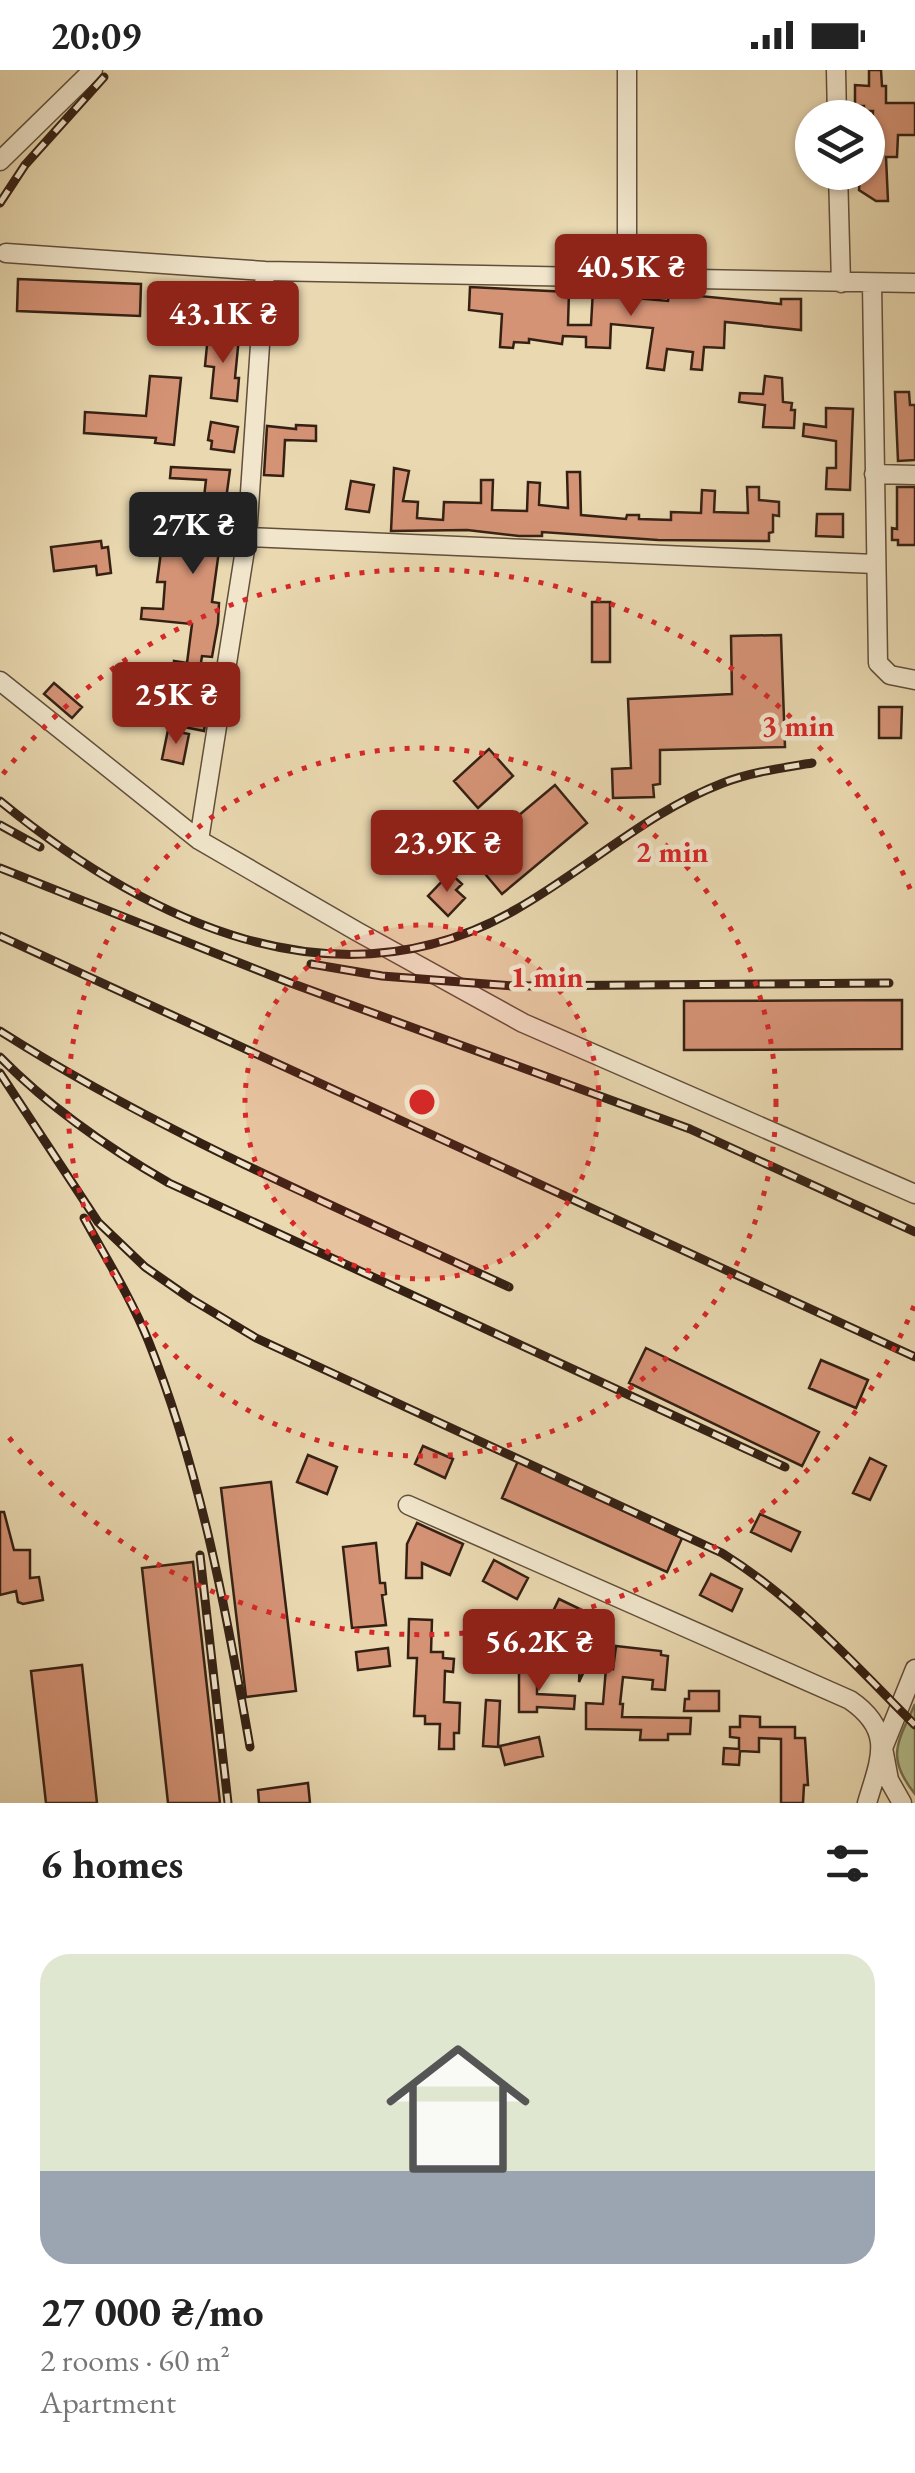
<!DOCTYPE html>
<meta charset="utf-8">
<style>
body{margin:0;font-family:"EB Garamond",serif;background:#f6f6f6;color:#222;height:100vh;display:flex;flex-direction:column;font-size:38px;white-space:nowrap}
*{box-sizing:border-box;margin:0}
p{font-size:32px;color:#767676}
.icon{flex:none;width:55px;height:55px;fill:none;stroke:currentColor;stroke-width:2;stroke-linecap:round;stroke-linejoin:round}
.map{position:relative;height:1733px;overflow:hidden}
.drawer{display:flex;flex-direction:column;background:#fff;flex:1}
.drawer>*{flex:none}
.fabs{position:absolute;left:795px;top:30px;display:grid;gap:20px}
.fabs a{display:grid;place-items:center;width:90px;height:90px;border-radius:50%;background:#fff;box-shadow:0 2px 8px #0004;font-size:50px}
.price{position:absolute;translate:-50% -85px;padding:0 22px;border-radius:10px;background:#8f2418;color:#fff;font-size:32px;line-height:65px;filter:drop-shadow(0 2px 5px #0008)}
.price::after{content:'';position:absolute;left:50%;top:60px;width:30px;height:22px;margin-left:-15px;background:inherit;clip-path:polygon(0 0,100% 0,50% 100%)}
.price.on{background:#222;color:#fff}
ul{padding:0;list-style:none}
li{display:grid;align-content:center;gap:20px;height:530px;padding:0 40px}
li span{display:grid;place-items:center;height:310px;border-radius:30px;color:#555}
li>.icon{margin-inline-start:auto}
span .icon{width:180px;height:180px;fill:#fffc;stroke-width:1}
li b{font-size:42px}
h2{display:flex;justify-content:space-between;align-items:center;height:120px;padding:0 40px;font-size:42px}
.status{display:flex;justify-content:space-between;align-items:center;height:70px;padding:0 50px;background:#fff;direction:ltr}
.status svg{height:28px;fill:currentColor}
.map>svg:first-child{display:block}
.green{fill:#b4bf8d;stroke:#747050;stroke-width:2.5}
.building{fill:#d59376;stroke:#352114;stroke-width:2.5}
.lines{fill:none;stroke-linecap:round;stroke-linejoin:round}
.minor-casing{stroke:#624f3b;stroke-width:21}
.minor{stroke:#f1e6cc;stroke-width:18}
.rail-casing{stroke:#352114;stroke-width:9}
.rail{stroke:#f1e6cc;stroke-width:5;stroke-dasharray:15;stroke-linecap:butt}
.ring{fill:none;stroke:#d62828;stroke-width:5;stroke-dasharray:5 10}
.centre{fill:#d62828;stroke:#f1e6cc;stroke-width:5}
.ring-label{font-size:30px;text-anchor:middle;font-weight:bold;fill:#d62828;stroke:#f1e6cc;stroke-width:9;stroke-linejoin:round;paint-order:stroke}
</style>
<div class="status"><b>20:09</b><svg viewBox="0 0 49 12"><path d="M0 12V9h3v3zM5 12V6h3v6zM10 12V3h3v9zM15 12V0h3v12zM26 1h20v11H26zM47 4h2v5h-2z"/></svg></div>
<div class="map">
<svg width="915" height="1733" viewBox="0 0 915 1733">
<rect width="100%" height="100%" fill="#e9d8b0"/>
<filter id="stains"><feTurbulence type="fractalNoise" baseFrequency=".002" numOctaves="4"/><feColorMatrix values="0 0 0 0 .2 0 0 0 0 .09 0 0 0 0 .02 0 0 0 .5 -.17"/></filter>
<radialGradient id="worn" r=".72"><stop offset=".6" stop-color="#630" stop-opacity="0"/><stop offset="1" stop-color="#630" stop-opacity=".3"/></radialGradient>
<path class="green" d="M 915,1634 L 915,1724 C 885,1687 898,1672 915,1634 Z"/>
<path class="building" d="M 869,0 L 881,0 L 882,16 L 886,16 L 886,33 L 915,33 L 915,65 L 898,65 L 897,87 L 886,87 L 888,131 L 876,131 L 859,120 L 860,104 L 870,104 L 873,41 L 864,41 L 864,36 L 855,36 L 855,15 L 869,16 Z
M 18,209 L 141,214 L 140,246 L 17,241 Z
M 230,213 L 252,215 L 250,244 L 237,243 L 238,235 L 228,234 Z
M 470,217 L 569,222 L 568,255 L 591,255 L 593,220 L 613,221 L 613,226 L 668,231 L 669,223 L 781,234 L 781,229 L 801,229 L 801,260 L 725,252 L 724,278 L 704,277 L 702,300 L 691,299 L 693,282 L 667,279 L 664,300 L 647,298 L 653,258 L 611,254 L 610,278 L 586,277 L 586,267 L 563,266 L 562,274 L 529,269 L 529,273 L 514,272 L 513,278 L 500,277 L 502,244 L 469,240 Z
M 208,265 L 239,267 L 235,308 L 239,308 L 237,331 L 211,328 L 214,297 L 205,296 Z
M 150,306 L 181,308 L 174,375 L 155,373 L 156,368 L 84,363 L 85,342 L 146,346 Z
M 765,306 L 782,308 L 783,332 L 792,333 L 791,340 L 795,340 L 794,358 L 763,357 L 765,335 L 739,332 L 740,323 L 763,324 Z
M 895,322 L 909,322 L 910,335 L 915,335 L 915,390 L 898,391 Z
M 826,338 L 853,339 L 850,420 L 826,419 L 827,398 L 836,398 L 836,371 L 803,366 L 804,354 L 826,357 Z
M 211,352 L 238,357 L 234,382 L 211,379 L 212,371 L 208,370 Z
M 296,355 L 316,356 L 316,371 L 285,370 L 283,406 L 264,405 L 267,356 L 296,359 Z
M 171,397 L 230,400 L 212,532 L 219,533 L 218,553 L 212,587 L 202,586 L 196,625 L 163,620 L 166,596 L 174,598 L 174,591 L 187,593 L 192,554 L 141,549 L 142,538 L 163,539 L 165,512 L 157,512 L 163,467 L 195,471 L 197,447 L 175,442 L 178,431 L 203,436 L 206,410 L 170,408 Z
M 394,398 L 409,401 L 403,431 L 418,432 L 417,448 L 443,450 L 444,432 L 481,433 L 481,410 L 493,410 L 492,440 L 527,441 L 528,412 L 540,413 L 539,435 L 568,438 L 567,402 L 580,402 L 581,445 L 626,449 L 627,445 L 639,445 L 639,449 L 671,450 L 671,442 L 701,443 L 702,420 L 715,421 L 714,442 L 748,443 L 747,417 L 759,417 L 759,430 L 779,432 L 779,446 L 773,445 L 773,462 L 769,463 L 769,471 L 658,470 L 542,462 L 542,466 L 519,466 L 467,460 L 391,461 Z
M 351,411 L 374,415 L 369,442 L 346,439 Z
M 897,417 L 915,417 L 915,475 L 898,475 L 898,470 L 892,470 L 892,458 L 897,459 Z
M 817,444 L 843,444 L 843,467 L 816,466 Z
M 101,471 L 102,478 L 108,477 L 111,503 L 97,505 L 96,496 L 54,501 L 51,477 Z
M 592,532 L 610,532 L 610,592 L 592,592 Z
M 781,565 L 785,677 L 660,680 L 660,714 L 653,715 L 654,727 L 613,728 L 612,699 L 631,698 L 628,629 L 732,624 L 731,566 Z
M 54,613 L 82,637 L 72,648 L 44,624 Z
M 190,629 L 208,633 L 204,661 L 184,657 Z
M 879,637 L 902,637 L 901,668 L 879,668 Z
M 168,660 L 189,664 L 183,694 L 162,689 Z
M 489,679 L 513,706 L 478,738 L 454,711 Z
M 555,715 L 587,753 L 502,824 L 470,786 Z
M 450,803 L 462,814 L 456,820 L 465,828 L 448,846 L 428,826 Z
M 902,930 L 902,979 L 684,980 L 684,931 Z
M 646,1278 L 819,1362 L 802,1396 L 629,1313 Z
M 821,1290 L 868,1310 L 856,1338 L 809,1318 Z
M 423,1376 L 453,1389 L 445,1408 L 415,1394 Z
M 308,1385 L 337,1397 L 327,1424 L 297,1412 Z
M 870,1388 L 886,1396 L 870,1430 L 853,1423 Z
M 518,1391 L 682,1468 L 667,1502 L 502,1428 Z
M 271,1412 L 296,1621 L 246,1627 L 221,1418 Z
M 0,1442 L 4,1442 L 14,1480 L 30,1480 L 30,1508 L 39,1507 L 43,1530 L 23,1534 L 18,1532 L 16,1521 L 0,1525 Z
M 760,1444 L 800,1462 L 791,1481 L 751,1462 Z
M 417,1453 L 463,1474 L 450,1505 L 422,1493 L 422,1508 L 406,1508 L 407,1474 Z
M 376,1473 L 380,1513 L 385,1513 L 386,1524 L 382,1525 L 386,1555 L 352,1558 L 343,1477 Z
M 494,1490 L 528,1508 L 517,1529 L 483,1511 Z
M 193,1492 L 220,1733 L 168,1733 L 142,1498 Z
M 711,1504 L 742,1519 L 732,1541 L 700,1525 Z
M 559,1529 L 607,1552 L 579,1612 L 580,1589 L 574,1589 L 574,1569 L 546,1556 Z
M 409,1549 L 432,1550 L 431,1582 L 443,1582 L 443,1588 L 454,1589 L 453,1602 L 445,1601 L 444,1632 L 460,1633 L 459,1663 L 454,1663 L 454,1679 L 439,1679 L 440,1654 L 425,1654 L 425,1646 L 414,1646 L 417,1588 L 408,1588 Z
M 616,1576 L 661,1581 L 661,1585 L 668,1586 L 665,1620 L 652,1619 L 653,1610 L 623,1607 L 620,1634 L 623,1634 L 622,1647 L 691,1648 L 690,1664 L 668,1664 L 668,1670 L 640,1670 L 641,1660 L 586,1659 L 586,1633 L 603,1634 L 606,1598 L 613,1599 Z
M 388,1578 L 390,1596 L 358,1600 L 356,1582 Z
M 82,1595 L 97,1733 L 46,1733 L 31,1601 Z
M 519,1598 L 537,1598 L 537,1624 L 575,1626 L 574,1639 L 537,1637 L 537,1642 L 519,1642 Z
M 689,1621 L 719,1621 L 719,1641 L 684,1641 L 685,1629 L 689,1629 Z
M 486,1630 L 500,1631 L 498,1677 L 483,1676 Z
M 740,1646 L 760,1647 L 760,1657 L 795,1657 L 795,1668 L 805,1668 L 808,1715 L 804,1715 L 803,1733 L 781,1733 L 781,1669 L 759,1668 L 759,1682 L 740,1681 L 739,1695 L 723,1694 L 724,1678 L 739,1679 L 739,1668 L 730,1667 L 730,1657 L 740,1657 Z
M 539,1667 L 543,1686 L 505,1695 L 500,1676 Z
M 308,1713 L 310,1733 L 259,1733 L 258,1720 Z"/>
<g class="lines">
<defs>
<path id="minor" d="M 836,0 L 837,48
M 0,91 L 93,0
M 838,102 L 841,213
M 6,183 L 265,201 L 915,213
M 627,207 L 627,0
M 872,213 L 878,593 L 890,605 L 915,610
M 874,404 L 915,405
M 247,467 L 875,494
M 0,611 L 199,770 L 358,862 L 523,953 L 915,1124
M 199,770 L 247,467 L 265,201
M 408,1435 L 850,1630 C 895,1661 880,1689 867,1733
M 902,1733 L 889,1710 L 883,1678 L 915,1599"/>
</defs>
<use href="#minor" class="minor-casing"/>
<use href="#minor" class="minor"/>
<defs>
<path id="rail" d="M 0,133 L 25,95 L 104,7
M 0,731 C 145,850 334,943 515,840 C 586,800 647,742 723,713 C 751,702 782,698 812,693
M 0,755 L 40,777
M 0,798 L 288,912 L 690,1059 L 915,1162
M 0,866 L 915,1287
M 311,894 L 382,906 L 513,916 L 889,913
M 0,961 C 160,1063 337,1137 509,1217
M 0,987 C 50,1038 108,1078 169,1113 L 785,1397
M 0,1003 L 98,1152 L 145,1197 L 191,1229 L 256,1268 L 722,1483 C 796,1529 854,1594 915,1655
M 84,1148 C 106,1188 131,1228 148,1270 C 200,1400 226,1539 250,1677
M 200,1485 L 228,1733"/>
</defs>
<use href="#rail" class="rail-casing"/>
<use href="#rail" class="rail"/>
</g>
<circle cx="422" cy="1032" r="177" fill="#d62828" fill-opacity=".12"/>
<g class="ring">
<circle cx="422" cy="1032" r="177"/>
<circle cx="422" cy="1032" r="354"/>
<path d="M914 1236A532 532 0 0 1 3 1360M3 704A532 532 0 0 1 914 828"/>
</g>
<circle cx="422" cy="1032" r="15" class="centre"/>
<g class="ring-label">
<text x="798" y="666">3 min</text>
<text x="672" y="792">2 min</text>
<text x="547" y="917">1 min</text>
</g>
<rect width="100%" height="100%" filter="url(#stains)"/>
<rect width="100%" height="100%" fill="url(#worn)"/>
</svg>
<div class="fabs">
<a><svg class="icon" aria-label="layers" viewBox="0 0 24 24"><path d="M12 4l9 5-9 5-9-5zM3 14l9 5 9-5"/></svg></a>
</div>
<b class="price" style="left:631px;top:249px">40.5K ₴</b>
<b class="price" style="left:223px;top:296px">43.1K ₴</b>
<b class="price on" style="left:193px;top:507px">27K ₴</b>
<b class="price" style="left:176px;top:677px">25K ₴</b>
<b class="price" style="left:447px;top:825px">23.9K ₴</b>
<b class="price" style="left:539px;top:1624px">56.2K ₴</b>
</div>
<section class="drawer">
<h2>6 homes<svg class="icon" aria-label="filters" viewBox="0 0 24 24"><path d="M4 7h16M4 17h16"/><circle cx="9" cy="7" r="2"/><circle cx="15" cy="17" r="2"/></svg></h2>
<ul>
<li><span style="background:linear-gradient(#dfe7d0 70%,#9aa5b1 0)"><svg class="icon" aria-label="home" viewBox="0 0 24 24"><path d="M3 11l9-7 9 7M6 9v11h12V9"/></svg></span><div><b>27 000 ₴/mo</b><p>2 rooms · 60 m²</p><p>Apartment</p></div></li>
</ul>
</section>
